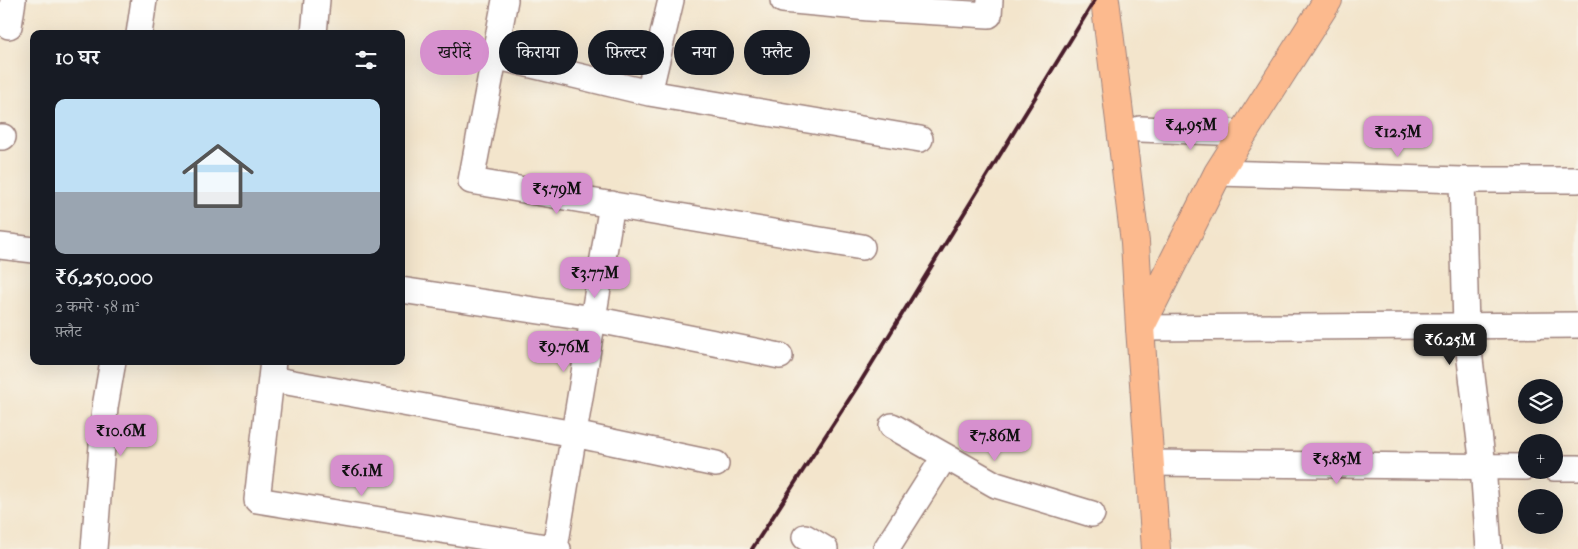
<!DOCTYPE html>
<html lang="hi">
<meta charset="utf-8">
<style>
body{margin:0;font-family:"IM FELL French Canon","Noto Serif Devanagari",serif;background:#20242c;color:#f1f3f6;height:100vh;display:flex;flex-direction:column;font-size:19px;white-space:nowrap}
*{box-sizing:border-box;margin:0}
p{font-size:16px;color:#9ea1a6}
.icon{flex:none;width:28px;height:28px;fill:none;stroke:currentColor;stroke-width:2;stroke-linecap:round;stroke-linejoin:round}
.map{position:relative;flex:1;overflow:hidden}
.sheet{position:absolute;left:30px;top:30px;width:375px;height:335px;display:flex;flex-direction:column;background:#171b24;border-radius:10px;box-shadow:0 5px 20px #0002}
.sheet>*{flex:none}
.guide{position:absolute;left:420px;top:30px;width:475px;height:45px;display:flex;gap:10px}
.tools{position:absolute;left:1518px;top:379px;display:grid;gap:10px}
.tools a{display:grid;place-items:center;width:45px;height:45px;border-radius:50%;background:#171b24;box-shadow:0 5px 20px #0002;font-size:25px}
.price{position:absolute;translate:-50% -42px;padding:0 11px;border-radius:10px;background:#d690ce;color:#111;font-size:16px;line-height:32px;filter:drop-shadow(0 1px 2px #0008)}
.price::after{content:'';position:absolute;left:50%;top:30px;width:15px;height:11px;margin-left:-8px;background:inherit;clip-path:polygon(0 0,100% 0,50% 100%)}
.price.active{background:#222;color:#fff}
ul{padding:0;list-style:none}
li{display:grid;align-content:center;gap:10px;height:265px;padding:0 25px}
li span{display:grid;place-items:center;height:155px;border-radius:10px;color:#555}
li>.icon{margin-inline-start:auto}
span .icon{width:90px;height:90px;fill:#fffc;stroke-width:1}
li b{font-size:21px}
h2{display:flex;justify-content:space-between;align-items:center;height:60px;padding:0 25px;font-size:21px}
.tag{padding:0 18px;border-radius:22px;background:#171b24;box-shadow:0 5px 20px #0002;font-size:18px;line-height:45px}
.tag.active{background:#d690ce;color:#111}
.map>svg:first-child{display:block}
.lines{fill:none;stroke-linecap:round;stroke-linejoin:round}
.minor-casing{stroke:#9e827c;stroke-width:28}
.primary-casing{stroke:#9e827c;stroke-width:30}
.trunk-casing{stroke:#9e827c;stroke-width:30}
.minor{stroke:#fff;stroke-width:25}
.primary{stroke:#fcba8e;stroke-width:28}
.trunk{stroke:#fcba8e;stroke-width:28}
.rail{stroke:#4a1f2b;stroke-width:4}
</style>
<div class="map">
<svg width="1578" height="549" viewBox="0 0 1578 549">
<rect width="100%" height="100%" fill="#f7f3e8"/>
<filter id="ink" filterUnits="userSpaceOnUse"><feTurbulence type="fractalNoise" baseFrequency=".02" numOctaves="2"/><feDisplacementMap in="SourceGraphic" scale="10" xChannelSelector="R" yChannelSelector="G"/><feConvolveMatrix kernelMatrix="1 2 1 2 8 2 1 2 1" color-interpolation-filters="sRGB"/></filter>
<filter id="wash" filterUnits="userSpaceOnUse"><feTurbulence type="fractalNoise" baseFrequency=".0096" numOctaves="4" result="noise"/><feDisplacementMap in="SourceGraphic" scale="20" xChannelSelector="R" yChannelSelector="G"/><feGaussianBlur stdDeviation="1.12" result="paint"/><feColorMatrix in="noise" values="0 0 0 0 0 0 0 0 0 0 0 0 0 0 0 0 0 1.4 0 .05"/><feComposite in="paint" operator="in"/></filter>
<g filter="url(#wash)">
<rect width="100%" height="100%" fill="#f3e5cc"/>
</g>
<g filter="url(#ink)">
<g class="lines">
<defs>
<path id="minor" d="M 505,0 L 471,181 L 862,247
M 783,0 L 869,8 L 989,15 L 990,0
M 9,26 L 13,0
M 139,34 L 144,0
M 314,34 L 317,0
M 494,56 L 649,93 L 920,139
M 649,93 L 671,0
M 1140,129 L 1243,133
M 0,137 L 3,137
M 1218,173 L 1462,180 L 1578,180
M 1462,180 L 1466,327 L 1483,466 L 1489,549
M 0,246 L 34,250
M 401,290 L 593,319 L 780,356
M 1140,328 L 1578,325
M 273,361 L 257,500 L 558,549
M 271,379 L 574,434 L 716,464
M 892,426 L 996,485 L 1092,514
M 1149,463 L 1526,467
M 1554,468 L 1578,468
M 805,537 L 825,549
M 555,548 L 612,204
M 94,549 L 105,407 L 113,361
M 886,549 L 945,456"/>
<path id="primary" d="M 1105,0 L 1135,242 L 1140,328"/>
<path id="trunk" d="M 1156,549 L 1140,328 L 1218,173 L 1328,0"/>
</defs>
<use href="#minor" class="minor-casing"/>
<use href="#primary" class="primary-casing"/>
<use href="#trunk" class="trunk-casing"/>
<use href="#minor" class="minor"/>
<use href="#primary" class="primary"/>
<use href="#trunk" class="trunk"/>
<path class="rail" d="M 752,549 L 861,381 L 1095,0"/>
</g>
</g>
</svg>
<div class="tools">
<a><svg class="icon" aria-label="layers" viewBox="0 0 24 24"><path d="M12 4l9 5-9 5-9-5zM3 14l9 5 9-5"/></svg></a>
<a>+</a>
<a>−</a>
</div>
<b class="price" style="left:1191px;top:151px">₹4.95M</b>
<b class="price" style="left:1398px;top:158px">₹12.5M</b>
<b class="price" style="left:557px;top:215px">₹5.79M</b>
<b class="price" style="left:595px;top:299px">₹3.77M</b>
<b class="price active" style="left:1450px;top:366px">₹6.25M</b>
<b class="price" style="left:564px;top:373px">₹9.76M</b>
<b class="price" style="left:121px;top:457px">₹10.6M</b>
<b class="price" style="left:995px;top:462px">₹7.86M</b>
<b class="price" style="left:1337px;top:485px">₹5.85M</b>
<b class="price" style="left:362px;top:497px">₹6.1M</b>
<div class="guide">
<a class="tag active">खरीदें</a>
<a class="tag">किराया</a>
<a class="tag">फ़िल्टर</a>
<a class="tag">नया</a>
<a class="tag">फ़्लैट</a>
</div>
<section class="sheet">
<h2>10 घर<svg class="icon" aria-label="filters" viewBox="0 0 24 24"><path d="M4 7h16M4 17h16"/><circle cx="9" cy="7" r="2"/><circle cx="15" cy="17" r="2"/></svg></h2>
<ul>
<li><span style="background:linear-gradient(#bfe0f5 60%,#9aa5b1 0)"><svg class="icon" aria-label="home" viewBox="0 0 24 24"><path d="M3 11l9-7 9 7M6 9v11h12V9"/></svg></span><div><b>₹6,250,000</b><p>2 कमरे · 58 m²</p><p>फ़्लैट</p></div></li>
</ul>
</section>
</div>
